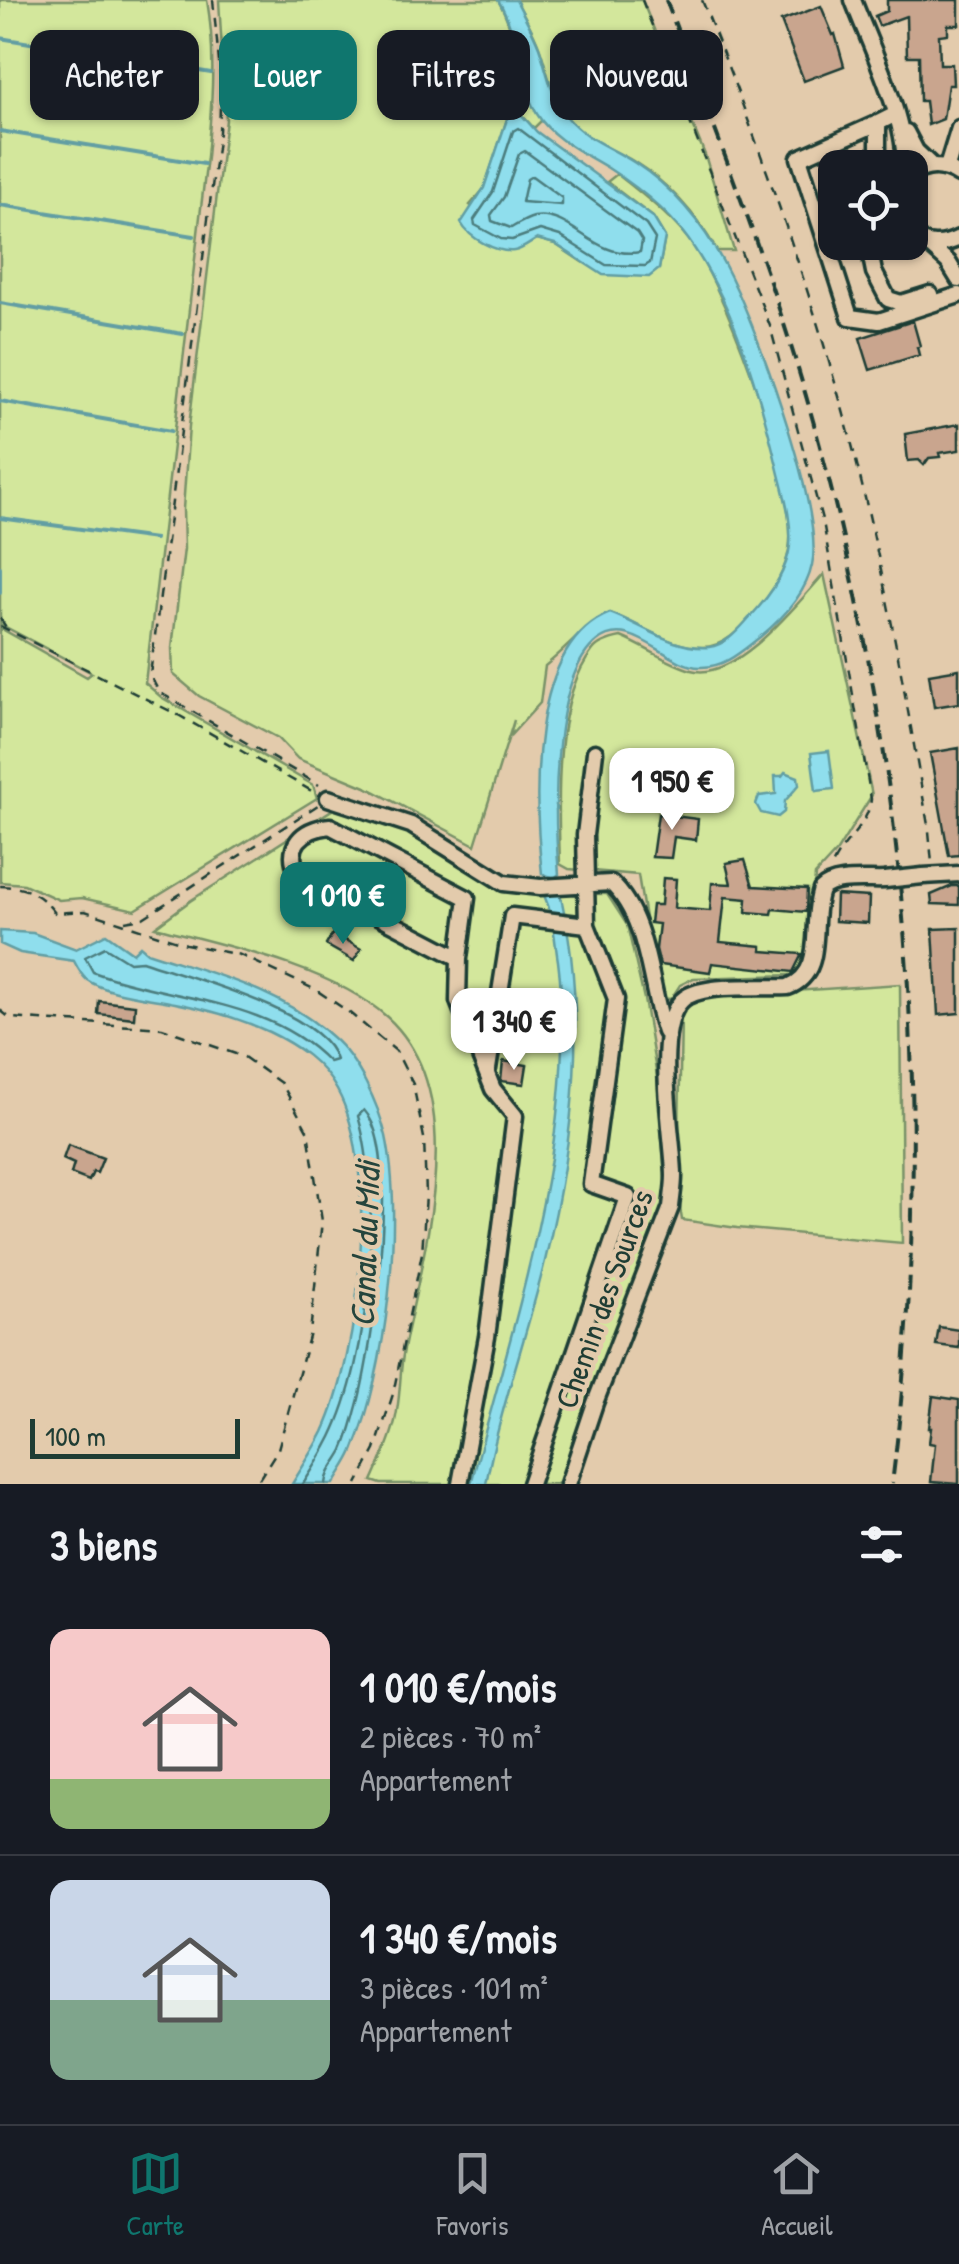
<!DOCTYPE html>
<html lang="fr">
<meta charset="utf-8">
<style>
body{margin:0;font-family:"Patrick Hand",sans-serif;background:#20242c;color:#f1f3f6;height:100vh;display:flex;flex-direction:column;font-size:38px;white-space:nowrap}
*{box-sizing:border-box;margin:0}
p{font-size:32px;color:#9ea1a6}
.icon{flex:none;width:55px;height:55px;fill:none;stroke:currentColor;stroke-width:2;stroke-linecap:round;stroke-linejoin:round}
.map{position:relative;height:1484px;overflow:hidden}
.panel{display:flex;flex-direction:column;background:#171b24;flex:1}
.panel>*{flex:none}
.top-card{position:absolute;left:30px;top:30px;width:900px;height:90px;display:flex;gap:20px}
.tools{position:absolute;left:818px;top:150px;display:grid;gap:20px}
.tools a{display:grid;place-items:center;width:110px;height:110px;border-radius:20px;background:#171b24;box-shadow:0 2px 8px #0004;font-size:50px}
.scale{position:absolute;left:30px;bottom:25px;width:210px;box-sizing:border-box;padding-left:10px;border:5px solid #1f3d34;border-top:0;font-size:28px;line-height:35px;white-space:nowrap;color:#1f3d34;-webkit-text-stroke:8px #e3cbac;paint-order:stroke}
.price{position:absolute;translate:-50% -85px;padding:0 22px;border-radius:20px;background:#fff;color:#222;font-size:32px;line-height:65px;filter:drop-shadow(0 2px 5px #0008)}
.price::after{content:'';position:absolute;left:50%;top:60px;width:30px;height:22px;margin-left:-15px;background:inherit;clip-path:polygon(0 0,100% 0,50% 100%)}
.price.on{background:#0f766e;color:#fff}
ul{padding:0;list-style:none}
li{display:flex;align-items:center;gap:30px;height:250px;padding:0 50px}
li+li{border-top:2px solid #363941}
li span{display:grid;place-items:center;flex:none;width:280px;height:200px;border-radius:20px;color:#555}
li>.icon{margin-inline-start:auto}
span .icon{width:120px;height:120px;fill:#fffc;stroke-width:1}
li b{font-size:42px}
h2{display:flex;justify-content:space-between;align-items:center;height:120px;padding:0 50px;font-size:42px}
.tag{padding:0 35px;border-radius:20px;background:#171b24;box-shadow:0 2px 8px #0004;font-size:35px;line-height:90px}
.tag.on{background:#0f766e;color:#fff}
.tabs{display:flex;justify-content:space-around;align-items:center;height:140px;border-top:2px solid #363941;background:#171b24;font-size:28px;color:#9ea1a6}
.tabs a{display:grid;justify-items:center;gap:5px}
.tabs .on{color:#0f766e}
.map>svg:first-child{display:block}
.green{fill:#d3e79c;stroke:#799268;stroke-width:2.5}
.water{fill:#8fdeed;stroke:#629ea3;stroke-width:2.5}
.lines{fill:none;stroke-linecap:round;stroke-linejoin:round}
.shore{stroke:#4c7d7e;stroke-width:2.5}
.stream{stroke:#629ea3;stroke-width:4}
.building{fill:#c9a58e;stroke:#1f3d34;stroke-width:2.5}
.minor-casing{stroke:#1f3d34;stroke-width:21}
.path{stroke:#1f3d34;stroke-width:2.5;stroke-dasharray:10 8;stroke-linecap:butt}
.minor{stroke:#e3cbac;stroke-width:14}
.rail{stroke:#1f3d34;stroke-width:4;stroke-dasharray:15 8;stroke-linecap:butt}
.minor-bridge-casing{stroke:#1f3d34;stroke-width:21;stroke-linecap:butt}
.minor-bridge{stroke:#e3cbac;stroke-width:14}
.labels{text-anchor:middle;stroke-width:9;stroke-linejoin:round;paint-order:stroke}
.street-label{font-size:32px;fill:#1f3d34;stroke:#e3cbac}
.water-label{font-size:35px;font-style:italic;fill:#25453d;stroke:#e3cbac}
</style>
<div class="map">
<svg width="959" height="1484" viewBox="0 0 959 1484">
<rect width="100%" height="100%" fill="#e3cbac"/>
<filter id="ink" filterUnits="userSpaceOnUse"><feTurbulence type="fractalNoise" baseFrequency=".01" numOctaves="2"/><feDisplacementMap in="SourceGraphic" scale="20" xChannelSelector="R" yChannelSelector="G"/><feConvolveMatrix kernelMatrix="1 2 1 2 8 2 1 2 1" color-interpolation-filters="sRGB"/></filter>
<g filter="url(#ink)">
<path class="green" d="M 0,0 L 207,0 C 216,53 212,104 207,157 L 145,683 L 161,697 L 313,785 L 317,798 L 135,910 L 82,898 L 59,900 L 24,884 L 0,882 L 0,628 L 87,677 L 92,673 L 0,624 Z
M 219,0 L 498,0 C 520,38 516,84 542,120 L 534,128 L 519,112 L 509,113 L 484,189 L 470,205 L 525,246 L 537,239 L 555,244 L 582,262 L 659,269 L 665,237 L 653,217 L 607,182 L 617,174 C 644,196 674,218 694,247 C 729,298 800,492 789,550 C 785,572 771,594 757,610 C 742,627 726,647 702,647 C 669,647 640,624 610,613 C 583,627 569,647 545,666 L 540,703 L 510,736 L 514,720 L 475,845 L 368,788 L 298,759 L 278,738 L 199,696 L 173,674 L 172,648 L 184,549 L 183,509 L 189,426 L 226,120 Z
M 516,0 L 642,0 L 705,155 L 734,251 L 717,251 C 697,215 668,183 633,161 C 610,148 587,140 569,120 C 552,100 548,72 540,49 C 534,31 524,16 516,0 Z
M 824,574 L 872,795 L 837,851 L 815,875 L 808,966 L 794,975 L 694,978 L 680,985 L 671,999 L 658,998 L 638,875 L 569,869 L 560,864 C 558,804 553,700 593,650 C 599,642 611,639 621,637 C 644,646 667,663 691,670 C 735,683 798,603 824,574 Z
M 335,808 L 406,832 L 493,886 L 526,893 L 607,894 L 627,925 L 644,999 L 657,1077 L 666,1190 L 651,1248 L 597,1377 L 562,1484 L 381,1484 L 372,1481 C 380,1463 389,1444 394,1425 C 401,1401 399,1374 404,1349 C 423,1252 473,1095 387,1017 C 333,968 225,945 155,927 L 190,901 Z
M 900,984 L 902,1243 L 737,1228 L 682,1220 L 678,1195 L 681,1013 L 689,1002 L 702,997 Z"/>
<path class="water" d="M 498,0 L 516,0 C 524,16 533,31 539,47 C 547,70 551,98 567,117 C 586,140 611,147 635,163 C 683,194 714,239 737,290 C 761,342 824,514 812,565 C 806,594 782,619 760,637 C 742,651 724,668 700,667 C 666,666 631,614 597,641 C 550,678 554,819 559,874 L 555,878 L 542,874 C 534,802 527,645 610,613 C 641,624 673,650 709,647 C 727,645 739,629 750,617 C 769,597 787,572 790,545 C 792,519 784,495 778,470 C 760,396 738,316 696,251 C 676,218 641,189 608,168 C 584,153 553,140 537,114 C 516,78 520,35 498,0 Z
M 519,112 L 537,132 L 653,217 L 665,237 L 659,269 L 649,277 L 603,275 L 555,244 L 537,239 C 530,243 522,250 514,251 C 496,253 469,238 461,223 L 484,188 L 509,113 Z
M 829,751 L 834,789 L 816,791 L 811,753 Z
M 785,772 L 798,777 L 799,785 L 785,801 L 784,812 L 778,817 L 761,813 L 756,804 L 759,796 L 776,794 L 775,776 L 782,776 Z
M 559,889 C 589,1011 574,1141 545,1261 C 527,1336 500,1408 486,1484 L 471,1484 C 513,1323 580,1127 558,961 C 554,937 554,917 544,895 Z
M 0,931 L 33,933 L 76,949 L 106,934 L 133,953 L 140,946 L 147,952 C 213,974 280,989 332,1037 C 358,1059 378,1104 386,1136 C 404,1219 386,1373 353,1451 C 348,1463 340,1473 334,1484 L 292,1484 C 302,1467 314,1450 323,1432 C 360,1353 380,1167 337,1090 C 322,1062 296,1045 269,1032 C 239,1018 206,1009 175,1003 C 151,998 106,994 87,980 C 82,976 77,967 74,961 L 20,953 L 0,944 Z"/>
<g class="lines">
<path class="shore" d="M 518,128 L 646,225 L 655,239 L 650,263 L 645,266 L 606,265 L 560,236 L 540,230 L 512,240 L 501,239 L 475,225 L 474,220 L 493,192 L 513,131 Z
M 525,151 L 637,233 L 642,241 L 640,252 C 593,260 572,211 534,217 C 526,219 518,224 511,228 L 492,221 L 491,215 L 504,197 L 519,154 Z
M 532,176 L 562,198 L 562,205 L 522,202 L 527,179 Z
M 105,947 L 129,962 L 142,961 C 187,977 323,1011 336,1060 L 329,1062 C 268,998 172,1001 93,972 L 85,957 Z
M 303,1484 C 313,1469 323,1453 331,1437 C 370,1358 383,1200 358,1116 L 364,1110 C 403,1151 372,1352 357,1406 C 353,1420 349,1437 343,1450 C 337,1462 327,1471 326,1484"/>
<path class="stream" d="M 0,38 L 211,73
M 0,131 L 204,164
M 0,205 L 194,236
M 0,303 L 183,334
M 0,401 L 171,431
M 0,518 L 155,539
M 0,567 L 0,593"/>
</g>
<path class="building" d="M 887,0 L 959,0 L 959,25 L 948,25 L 948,34 L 939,35 L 940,64 L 952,64 L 953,85 L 948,85 L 943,119 L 928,125 L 925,101 L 920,101 L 919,56 L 907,56 L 906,16 L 879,26 L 875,16 L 887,11 Z
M 821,6 L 833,35 L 835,34 L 844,66 L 804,81 L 781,21 Z
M 913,321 L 920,346 L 917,347 L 919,355 L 870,370 L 860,338 Z
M 959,424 L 959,450 L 939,453 L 940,457 L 929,458 L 924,465 L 919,460 L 908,461 L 905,434 Z
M 959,669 L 959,703 L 934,707 L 929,674 Z
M 959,748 L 959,855 L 949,856 L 930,753 Z
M 647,764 L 670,768 L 667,787 L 644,784 Z
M 658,814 L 698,819 L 696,840 L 674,837 L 671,858 L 652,857 Z
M 745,860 L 753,886 L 807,889 L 806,912 L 773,909 L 772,914 L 746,912 L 747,899 L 725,897 L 720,942 L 762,946 L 762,951 L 802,954 L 793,972 L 712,963 L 710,972 L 660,965 L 656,949 L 659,924 L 650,923 L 652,905 L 661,905 L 663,878 L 676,879 L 674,908 L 710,911 L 712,883 L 731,884 L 726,863 Z
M 952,886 L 959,886 L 959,905 L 932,904 L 931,895 Z
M 836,895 L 869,897 L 868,923 L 835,921 Z
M 959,928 L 959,1013 L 938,1015 L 933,929 Z
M 333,933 L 361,949 L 354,961 L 326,945 Z
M 99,1001 L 135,1005 L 134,1018 L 98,1014 Z
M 503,1061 L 527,1065 L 524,1084 L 501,1081 Z
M 68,1145 L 103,1158 L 97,1173 L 93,1172 L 89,1181 L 71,1174 L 74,1164 L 63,1159 Z
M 939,1327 L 959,1330 L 959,1348 L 936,1345 Z
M 933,1396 L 959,1400 L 959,1484 L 931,1482 L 935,1444 L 929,1443 L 931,1428 L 929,1428 Z"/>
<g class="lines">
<defs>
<path id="minor" d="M 853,0 C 869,43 909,124 904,168
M 878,123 L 799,158 L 850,317 L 879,321 L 959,295
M 906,132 L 916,151 L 932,166
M 947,167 L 959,128
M 878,168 L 878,123 L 896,114
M 910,175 C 928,165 941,164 959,175
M 910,235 C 927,246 941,247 959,238
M 868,242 L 874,272 L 888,299 L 901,303 L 930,294
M 929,245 L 948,262 L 959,280
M 328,798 L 411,825 L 504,883 L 540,887 L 611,883 C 649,918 649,986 665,1032
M 923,876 L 959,874
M 459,958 L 298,874 C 284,846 302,829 330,826 L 467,898 L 459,958 L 458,1001 L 493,1089 L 515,1116 L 487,1337 L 460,1484
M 488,1069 L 512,916 L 587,925 L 585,835 L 595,752
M 530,1484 L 628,1197 L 591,1184 L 616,999 L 587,925
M 568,1484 L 595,1403 L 671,1207 C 672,1197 674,1186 674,1176 C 674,1137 649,1016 688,996 C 710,984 763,988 788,987 C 827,972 809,923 821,890 C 834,876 867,881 885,880"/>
</defs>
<use href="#minor" class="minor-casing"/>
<path class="path" d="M 213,0 L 221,83 L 219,132 L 150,675 L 159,692 L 319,785
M 642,0 L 770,326 L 824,527 L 871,799 C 868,827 841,842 831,868
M 702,0 C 752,126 799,256 836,386 C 878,532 903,682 929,831 L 932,863
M 0,618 L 6,627
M 0,626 L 180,716 L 317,794
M 0,886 C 25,887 39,892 55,913 L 85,911 L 186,944 L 240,955 L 316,990 L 346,1010 L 396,1051 L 404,1067 L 413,1084 L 424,1138 L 426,1195 L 422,1253 L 393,1394 L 375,1450 L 357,1484
M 125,921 L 143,918 L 318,805
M 0,1010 L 10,1018 L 162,1028 L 244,1057 L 282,1084 L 308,1132 L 322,1221 L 310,1333 L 278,1449 L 256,1484"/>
<use href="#minor" class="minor"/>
<path class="rail" d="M 666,0 C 716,133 769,266 808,403 C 909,754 937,1122 892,1484"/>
<defs>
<path id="minor-bridge" d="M 885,880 L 923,876"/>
</defs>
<use href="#minor-bridge" class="minor-bridge-casing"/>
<use href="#minor-bridge" class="minor-bridge"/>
</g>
</g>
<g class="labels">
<g class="street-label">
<text transform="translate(604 1299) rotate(-70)" y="11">Chemin des Sources</text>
</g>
<g class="water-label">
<text transform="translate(365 1244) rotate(-88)" y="12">Canal du Midi</text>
</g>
</g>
</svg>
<div class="tools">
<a><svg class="icon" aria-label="locate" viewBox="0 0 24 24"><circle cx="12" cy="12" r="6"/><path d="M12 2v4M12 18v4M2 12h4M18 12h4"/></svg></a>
</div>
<div class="scale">100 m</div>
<b class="price" style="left:672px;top:833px">1 950 €</b>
<b class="price on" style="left:343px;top:947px">1 010 €</b>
<b class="price" style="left:514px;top:1073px">1 340 €</b>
<div class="top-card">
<a class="tag">Acheter</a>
<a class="tag on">Louer</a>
<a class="tag">Filtres</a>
<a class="tag">Nouveau</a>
</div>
</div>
<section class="panel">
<h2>3 biens<svg class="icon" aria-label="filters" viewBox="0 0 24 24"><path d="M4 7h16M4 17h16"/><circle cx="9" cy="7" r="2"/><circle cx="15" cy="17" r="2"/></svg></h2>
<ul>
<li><span style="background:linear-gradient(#f6c9c9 75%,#8fb573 0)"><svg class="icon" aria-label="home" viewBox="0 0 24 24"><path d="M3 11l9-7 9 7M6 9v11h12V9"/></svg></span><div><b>1 010 €/mois</b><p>2 pièces · 70 m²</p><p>Appartement</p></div></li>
<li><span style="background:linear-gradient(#c9d6e8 60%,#7fa58c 0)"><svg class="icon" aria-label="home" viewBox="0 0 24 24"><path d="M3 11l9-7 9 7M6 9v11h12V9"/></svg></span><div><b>1 340 €/mois</b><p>3 pièces · 101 m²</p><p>Appartement</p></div></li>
</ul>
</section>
<nav class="tabs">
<a class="on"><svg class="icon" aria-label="map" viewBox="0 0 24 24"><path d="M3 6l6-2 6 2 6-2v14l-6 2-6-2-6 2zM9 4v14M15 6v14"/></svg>Carte</a>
<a><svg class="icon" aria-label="saved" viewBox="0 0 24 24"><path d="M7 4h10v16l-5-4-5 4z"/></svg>Favoris</a>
<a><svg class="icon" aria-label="home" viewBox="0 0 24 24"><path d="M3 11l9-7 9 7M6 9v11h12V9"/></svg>Accueil</a>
</nav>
